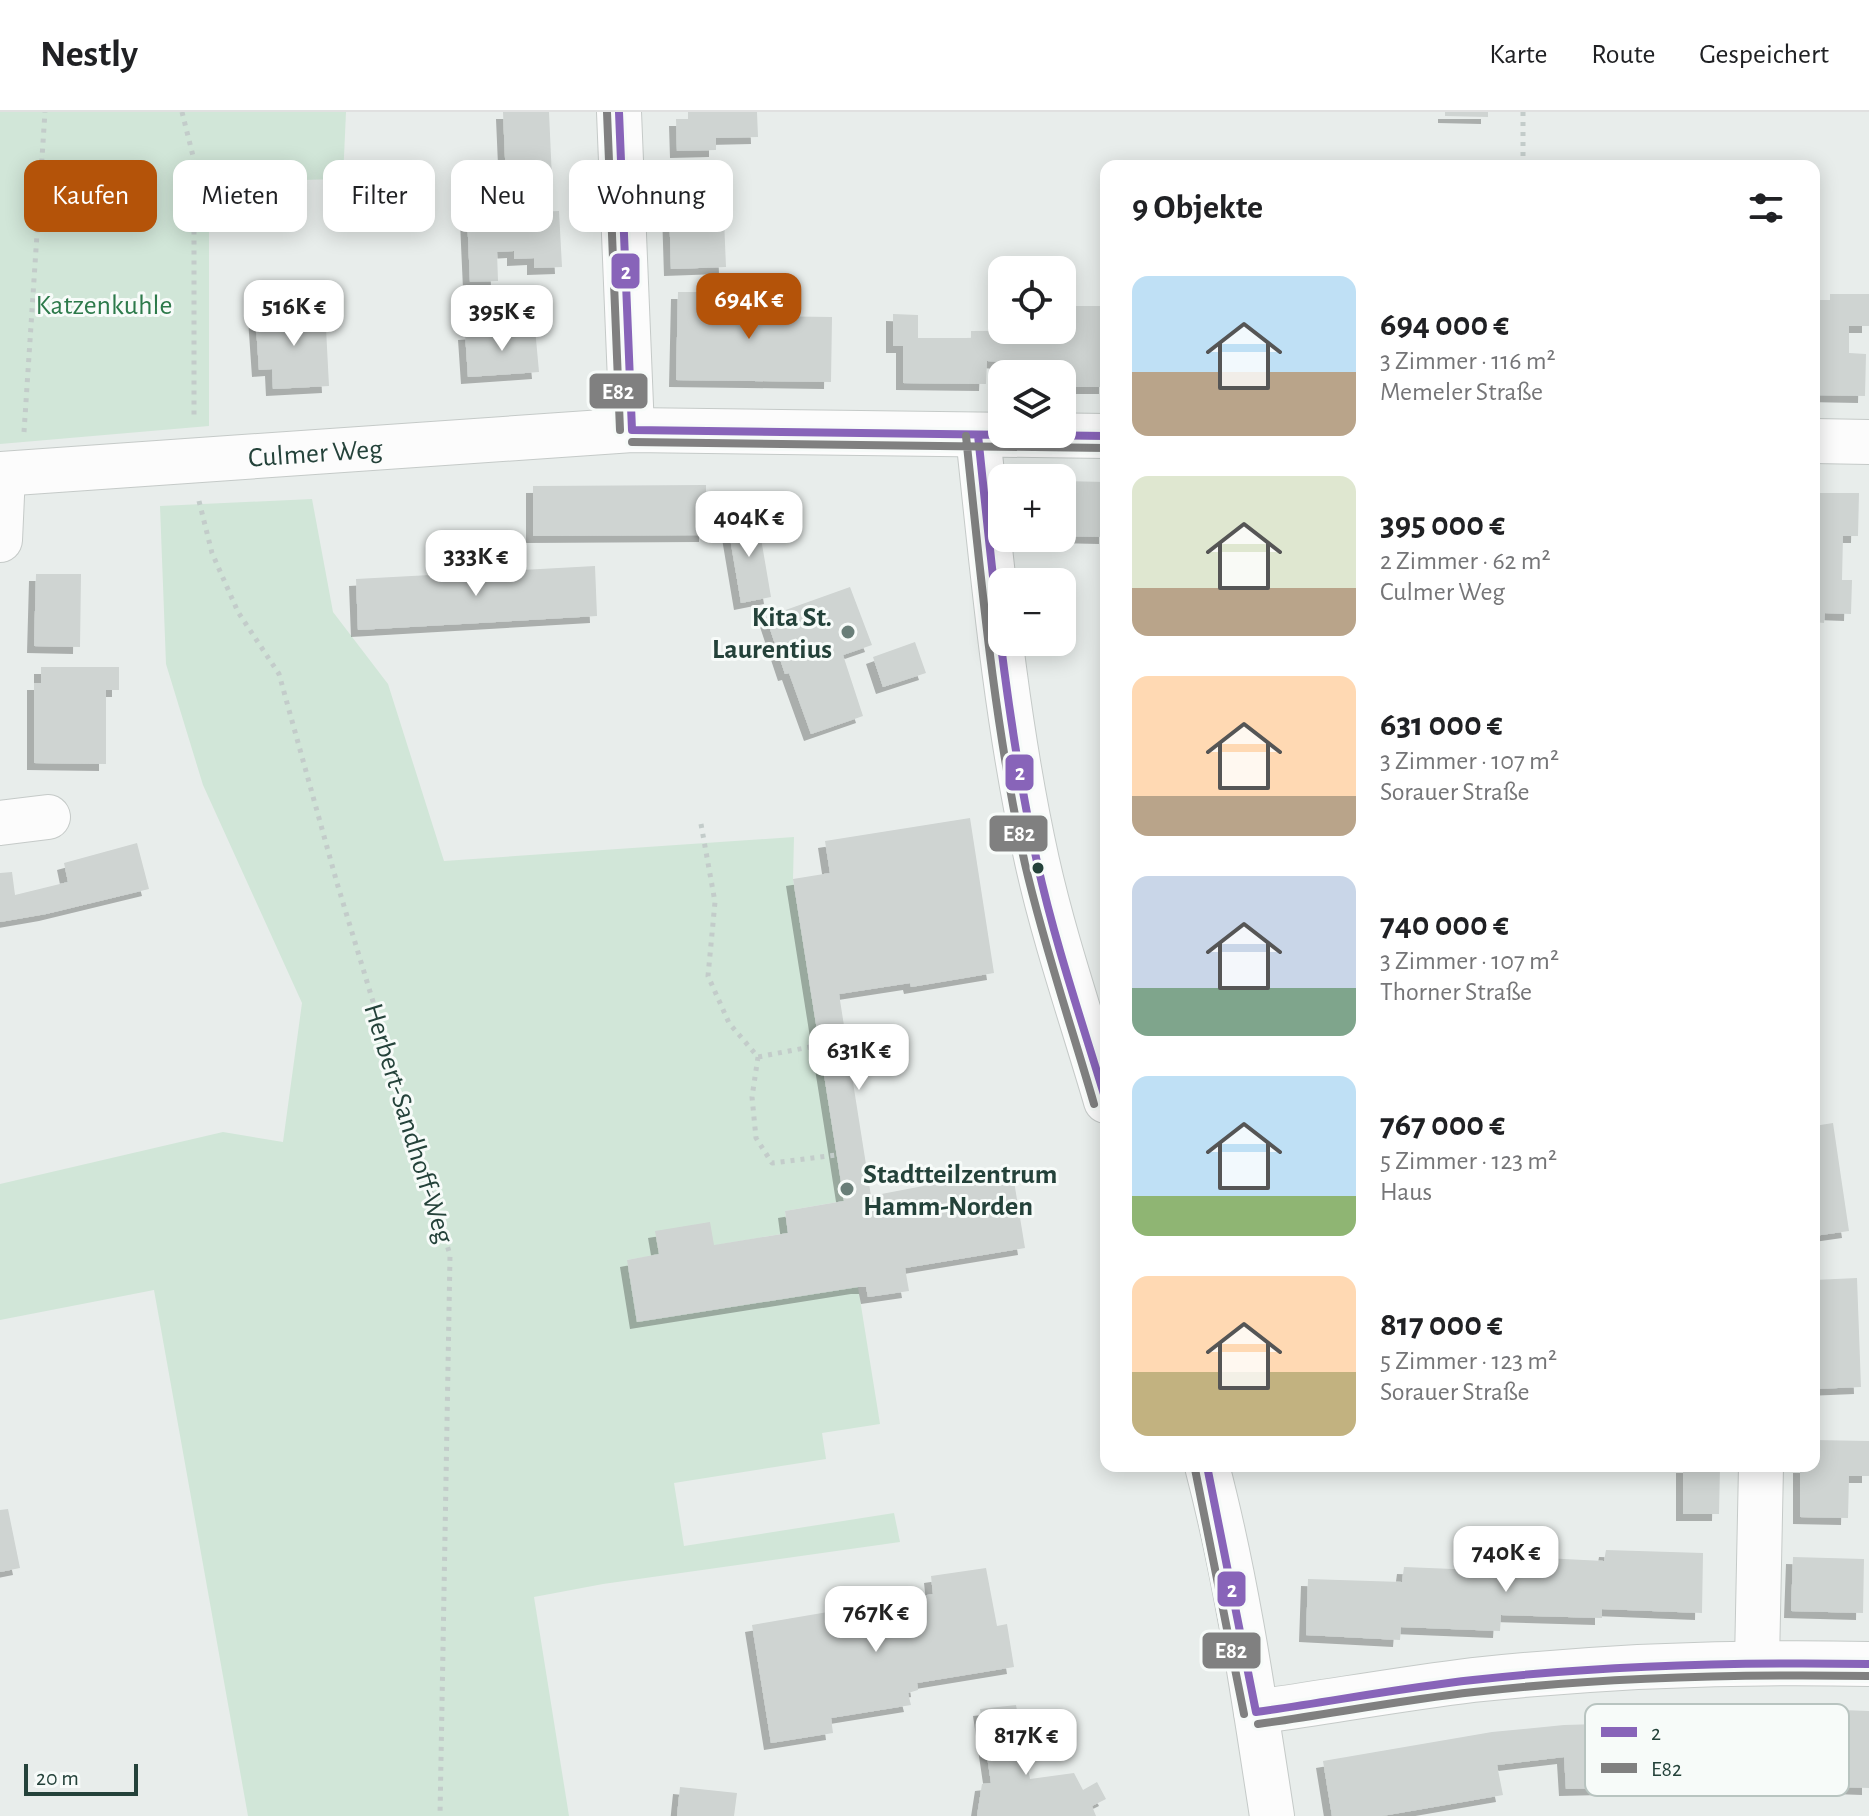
<!DOCTYPE html>
<html lang="de">
<meta charset="utf-8">
<style>
body{margin:0;font-family:"Alegreya Sans",sans-serif;background:#f2f2f2;color:#202124;height:100vh;display:flex;flex-direction:column;font-size:30px;white-space:nowrap}
*{box-sizing:border-box;margin:0}
p{font-size:26px;color:#757577}
.icon{flex:none;width:44px;height:44px;fill:none;stroke:currentColor;stroke-width:2;stroke-linecap:round;stroke-linejoin:round}
.map{position:relative;flex:1;overflow:hidden}
.panel{position:absolute;left:1100px;top:48px;width:720px;height:1312px;display:flex;flex-direction:column;background:#fff;border-radius:16px;box-shadow:0 4px 20px #0003}
.panel>*{flex:none}
.top-card{position:absolute;left:24px;top:48px;width:760px;height:72px;display:flex;gap:16px}
.fabs{position:absolute;left:988px;top:144px;display:grid;gap:16px}
.fabs a{display:grid;place-items:center;width:88px;height:88px;border-radius:16px;background:#fff;box-shadow:0 4px 20px #0003;font-size:40px}
.scale{position:absolute;left:24px;bottom:20px;width:114px;box-sizing:border-box;padding-left:8px;border:4px solid #24423a;border-top:0;font-size:22px;line-height:28px;white-space:nowrap;color:#24423a;-webkit-text-stroke:6px #f7fbf9;paint-order:stroke}
.price{position:absolute;translate:-50% -68px;padding:0 18px;border-radius:16px;background:#fff;color:#222;font-size:26px;line-height:52px;filter:drop-shadow(0 2px 4px #0008)}
.price::after{content:'';position:absolute;left:50%;top:48px;width:24px;height:18px;margin-left:-12px;background:inherit;clip-path:polygon(0 0,100% 0,50% 100%)}
.price.selected{background:#b45309;color:#fff}
ul{padding:0;list-style:none}
li{display:flex;align-items:center;gap:24px;height:200px;padding:0 32px}
li span{display:grid;place-items:center;flex:none;width:224px;height:160px;border-radius:16px;color:#555}
li>.icon{margin-inline-start:auto}
span .icon{width:96px;height:96px;fill:#fffc;stroke-width:1}
li b{font-size:34px}
h2{display:flex;justify-content:space-between;align-items:center;height:96px;padding:0 32px;font-size:34px}
.chip{padding:0 28px;border-radius:16px;background:#fff;box-shadow:0 4px 20px #0003;font-size:28px;line-height:72px}
.chip.selected{background:#b45309;color:#fff}
header{display:flex;align-items:center;gap:48px;box-sizing:border-box;height:112px;padding:0 40px;background:#fff;border-bottom:2px solid #e0e0e0}
header strong{font-size:38px}
nav{display:flex;gap:44px;margin-inline-start:auto;font-size:28px}
.map>svg:first-child{display:block}
.green{fill:#d1e6d8}
.building{fill:#cfd4d2;filter:url(#shadow)}
.lines{fill:none;stroke-linecap:round;stroke-linejoin:round}
.minor-casing{stroke:#c5cac8;stroke-width:46}
.path{stroke:#c3ccca;stroke-width:5;stroke-dasharray:4 6;stroke-linecap:butt}
.minor{stroke:#fcfcfc;stroke-width:44}
.bus-1-casing{stroke:#f7fbf9;stroke-width:14}
.bus-2-casing{stroke:#f7fbf9;stroke-width:14}
.bus-1{stroke:#8864b9;stroke-width:8}
.bus-2{stroke:#808080;stroke-width:8}
.poi-dot{fill:#697e78;stroke:#f7fbf9;stroke-width:3}
.bus-dot{fill:#24423a;stroke:#f7fbf9;stroke-width:3}
.labels{text-anchor:middle;stroke-width:6;stroke-linejoin:round;paint-order:stroke}
.park-label{font-size:28px;fill:#2d7a4b;stroke:#f7fbf9}
.street-label{font-size:28px;fill:#24423a;stroke:#f7fbf9}
.poi-label{font-size:28px;font-weight:bold;fill:#24423a;stroke:#f7fbf9;text-anchor:end}
.key{fill:#f7fbf9;stroke:#b8c4c0;stroke-width:2}
.key-label{font-size:22px;fill:#24423a}
.line-badge{stroke:#f7fbf9;stroke-width:3}
.badge-label{font-size:22px;text-anchor:middle;font-weight:bold;fill:#fff}
</style>
<header>
<strong>Nestly</strong>
<nav><a>Karte</a><a>Route</a><a>Gespeichert</a></nav>
</header>
<div class="map">
<svg width="1869" height="1704" viewBox="0 0 1869 1704">
<defs>
<filter id="shadow"><feDropShadow dx="-7" dy="7" stdDeviation="0" flood-color="#0004"/></filter>
</defs>
<rect width="100%" height="100%" fill="#e8edeb"/>
<path class="green" d="M 0,0 L 346,0 L 343,67 L 209,70 L 209,314 L 0,332 Z
M 312,387 L 333,500 L 388,572 L 444,749 L 794,725 L 793,767 L 844,1089 L 785,1099 L 788,1121 L 627,1148 L 858,1175 L 880,1312 L 822,1321 L 826,1347 L 674,1371 L 684,1434 L 894,1401 L 900,1430 L 603,1472 L 534,1485 L 569,1704 L 248,1704 L 154,1178 L 0,1208 L 0,1072 L 223,1020 L 283,1030 L 302,891 L 203,673 L 166,552 L 160,394 Z"/>
<path class="building" d="M 503,0 L 549,0 L 552,67 L 506,69 Z
M 688,0 L 757,0 L 758,25 L 716,26 L 716,38 L 677,39 L 676,7 L 688,7 Z
M 1445,0 L 1488,0 L 1488,5 L 1445,4 Z
M 722,59 L 726,155 L 671,157 L 668,61 Z
M 559,99 L 562,155 L 534,156 L 534,146 L 514,147 L 514,139 L 497,140 L 498,169 L 470,170 L 467,103 Z
M 678,180 L 761,180 L 761,204 L 832,205 L 831,270 L 676,268 Z
M 1830,182 L 1869,182 L 1869,214 L 1849,214 L 1849,241 L 1866,242 L 1865,284 L 1814,283 L 1814,188 L 1830,188 Z
M 1062,194 L 1106,194 L 1106,275 L 1062,275 L 1062,262 L 1026,262 L 1027,250 L 1006,250 L 987,249 L 986,272 L 903,271 L 903,234 L 893,234 L 893,202 L 918,203 L 918,226 L 971,226 L 971,219 L 1062,218 Z
M 325,197 L 329,274 L 273,277 L 272,257 L 259,258 L 255,200 Z
M 535,216 L 539,260 L 468,265 L 465,221 Z
M 1062,369 L 1106,370 L 1106,425 L 1062,424 Z
M 706,373 L 706,423 L 533,424 L 533,374 Z
M 1814,381 L 1859,381 L 1858,424 L 1843,424 L 1842,468 L 1852,468 L 1851,502 L 1825,501 L 1824,511 L 1814,510 Z
M 757,403 L 771,485 L 741,491 L 727,408 Z
M 595,454 L 597,504 L 358,518 L 356,467 Z
M 36,462 L 81,462 L 80,535 L 34,534 Z
M 850,475 L 872,533 L 843,543 L 863,604 L 811,622 L 789,561 L 785,562 L 766,505 Z
M 915,530 L 926,561 L 883,575 L 873,545 Z
M 41,555 L 119,555 L 119,578 L 106,578 L 106,652 L 34,651 L 34,571 L 41,571 Z
M 970,706 L 994,861 L 911,875 L 910,871 L 839,882 L 871,1084 L 1012,1057 L 1025,1136 L 905,1156 L 909,1179 L 868,1185 L 866,1175 L 858,1175 L 637,1210 L 627,1148 L 659,1142 L 655,1119 L 710,1110 L 714,1133 L 788,1121 L 785,1099 L 844,1089 L 793,767 L 830,761 L 825,729 Z
M 137,731 L 149,777 L 46,802 L 0,810 L 0,761 L 12,760 L 15,783 L 68,770 L 64,751 Z
M 1833,1011 L 1849,1119 L 1814,1124 L 1814,1014 Z
M 1857,1166 L 1861,1275 L 1814,1277 L 1814,1244 L 1818,1244 L 1814,1168 Z
M 1814,1328 L 1869,1329 L 1869,1364 L 1849,1364 L 1848,1406 L 1800,1405 L 1800,1354 L 1814,1354 Z
M 1683,1354 L 1720,1354 L 1719,1402 L 1683,1402 Z
M 8,1397 L 20,1456 L 0,1460 L 0,1398 Z
M 1606,1438 L 1703,1441 L 1702,1501 L 1602,1497 L 1602,1506 L 1501,1503 L 1500,1519 L 1401,1515 L 1400,1528 L 1306,1523 L 1308,1467 L 1402,1470 L 1404,1455 L 1503,1459 L 1505,1444 L 1604,1449 Z
M 1793,1445 L 1864,1447 L 1863,1501 L 1791,1499 Z
M 986,1456 L 997,1514 L 1007,1512 L 1014,1555 L 917,1571 L 918,1578 L 908,1581 L 911,1593 L 831,1606 L 833,1621 L 771,1631 L 752,1513 L 933,1482 L 931,1464 Z
M 1016,1593 L 1030,1667 L 1074,1661 L 1083,1678 L 1097,1670 L 1106,1687 L 1092,1694 L 1096,1704 L 977,1704 L 982,1672 L 991,1671 L 980,1597 Z
M 1788,1596 L 1869,1599 L 1869,1676 L 1786,1673 Z
M 1735,1608 L 1737,1673 L 1566,1677 L 1564,1645 L 1497,1653 L 1503,1683 L 1382,1704 L 1332,1704 L 1323,1649 L 1492,1620 L 1564,1613 Z
M 680,1675 L 737,1681 L 734,1704 L 677,1704 Z"/>
<g class="lines">
<defs>
<g id="minor">
<path d="M 619,0 L 632,318"/>
<path d="M 978,323 C 993,465 1006,609 1037,749 C 1055,830 1083,910 1106,989"/>
<path d="M 1814,329 L 1869,330"/>
<path id="s1" d="M 0,362 L 632,318 L 1106,324"/>
<path d="M 0,428 L 3,362"/>
<path d="M 0,711 L 48,705"/>
<path d="M 1207,1354 C 1237,1468 1254,1587 1272,1704"/>
<path d="M 1757,1550 L 1761,1354"/>
<path d="M 1256,1600 C 1328,1590 1400,1577 1473,1568 C 1605,1554 1737,1549 1869,1552"/>
</g>
</defs>
<use href="#minor" class="minor-casing"/>
<path class="path" d="M 182,0 L 194,48 L 194,308
M 1523,54 L 1523,0
M 24,320 L 45,0
M 199,389 L 212,441 L 238,500 L 279,562 L 337,771 L 450,1143 L 440,1704
M 701,712 L 715,790 L 708,864 L 729,911 L 758,945 L 820,933
M 758,945 L 752,985 L 756,1026 L 772,1051 L 837,1043"/>
<use href="#minor" class="minor"/>
<defs>
<path id="bus-1" d="M 619,0 L 632,318
M 632,318 L 1106,324
M 978,323 C 993,466 1006,609 1037,750 C 1055,831 1082,910 1106,989
M 1207,1354 L 1256,1600
M 1256,1600 C 1328,1590 1401,1576 1473,1568 C 1605,1553 1737,1550 1869,1552"/>
<path id="bus-2" d="M 607,0 L 620,318
M 966,324 C 981,467 994,612 1025,752 C 1044,834 1071,913 1094,992
M 632,330 L 1106,336
M 1195,1357 L 1244,1602
M 1258,1612 C 1330,1602 1402,1588 1474,1580 C 1605,1565 1737,1562 1869,1564"/>
</defs>
<use href="#bus-1" class="bus-1-casing"/>
<use href="#bus-2" class="bus-2-casing"/>
<use href="#bus-1" class="bus-1"/>
<use href="#bus-2" class="bus-2"/>
</g>
<g class="poi-dot">
<circle cx="848" cy="520" r="8"/>
<circle cx="847" cy="1077" r="8"/>
</g>
<circle class="bus-dot" cx="1038" cy="756" r="7"/>
<g class="labels">
<g class="park-label">
<text x="104" y="202">Katzenkuhle</text>
</g>
<g class="street-label">
<text dy="10" stroke="none"><textPath href="#s1" startOffset="316">Culmer Weg</textPath></text>
<text transform="translate(410 1011) rotate(73)" y="10">Herbert-Sandhoff-Weg</text>
</g>
<g class="poi-label">
<text x="832" y="514">Kita St.<tspan x="832" dy="32">Laurentius</tspan></text>
<text x="863" y="1071" text-anchor="start">Stadtteilzentrum<tspan x="863" dy="32">Hamm-Norden</tspan></text>
</g>
</g>
<rect x="1585" y="1592" width="264" height="92" rx="12" class="key"/>
<rect x="1601" y="1615" width="36" height="10" fill="#8864b9"/>
<rect x="1601" y="1651" width="36" height="10" fill="#808080"/>
<g class="key-label">
<text x="1651" y="1628">2</text>
<text x="1651" y="1664">E82</text>
</g>
<g class="line-badge">
<rect x="610" y="140" width="31" height="38" rx="8" fill="#8864b9"/>
<rect x="588" y="260" width="61" height="38" rx="8" fill="#808080"/>
<rect x="1004" y="641" width="31" height="39" rx="8" fill="#8864b9"/>
<rect x="988" y="702" width="61" height="39" rx="8" fill="#808080"/>
<rect x="1216" y="1458" width="31" height="38" rx="8" fill="#8864b9"/>
<rect x="1201" y="1519" width="61" height="39" rx="8" fill="#808080"/>
</g>
<g class="badge-label">
<text x="626" y="167">2</text>
<text x="618" y="287">E82</text>
<text x="1020" y="668">2</text>
<text x="1019" y="729">E82</text>
<text x="1232" y="1485">2</text>
<text x="1231" y="1546">E82</text>
</g>
</svg>
<div class="fabs">
<a><svg class="icon" aria-label="locate" viewBox="0 0 24 24"><circle cx="12" cy="12" r="6"/><path d="M12 2v4M12 18v4M2 12h4M18 12h4"/></svg></a>
<a><svg class="icon" aria-label="layers" viewBox="0 0 24 24"><path d="M12 4l9 5-9 5-9-5zM3 14l9 5 9-5"/></svg></a>
<a>+</a>
<a>−</a>
</div>
<div class="scale">20 m</div>
<b class="price selected" style="left:749px;top:229px">694K €</b>
<b class="price" style="left:294px;top:236px">516K €</b>
<b class="price" style="left:502px;top:241px">395K €</b>
<b class="price" style="left:749px;top:447px">404K €</b>
<b class="price" style="left:476px;top:486px">333K €</b>
<b class="price" style="left:859px;top:980px">631K €</b>
<b class="price" style="left:1506px;top:1482px">740K €</b>
<b class="price" style="left:876px;top:1542px">767K €</b>
<b class="price" style="left:1026px;top:1665px">817K €</b>
<div class="top-card">
<a class="chip selected">Kaufen</a>
<a class="chip">Mieten</a>
<a class="chip">Filter</a>
<a class="chip">Neu</a>
<a class="chip">Wohnung</a>
</div>
<section class="panel">
<h2>9 Objekte<svg class="icon" aria-label="filters" viewBox="0 0 24 24"><path d="M4 7h16M4 17h16"/><circle cx="9" cy="7" r="2"/><circle cx="15" cy="17" r="2"/></svg></h2>
<ul>
<li><span style="background:linear-gradient(#bfe0f5 60%,#b9a48a 0)"><svg class="icon" aria-label="home" viewBox="0 0 24 24"><path d="M3 11l9-7 9 7M6 9v11h12V9"/></svg></span><div><b>694 000 €</b><p>3 Zimmer · 116 m²</p><p>Memeler Straße</p></div></li>
<li><span style="background:linear-gradient(#dfe7d0 70%,#b9a48a 0)"><svg class="icon" aria-label="home" viewBox="0 0 24 24"><path d="M3 11l9-7 9 7M6 9v11h12V9"/></svg></span><div><b>395 000 €</b><p>2 Zimmer · 62 m²</p><p>Culmer Weg</p></div></li>
<li><span style="background:linear-gradient(#ffd9b3 75%,#b9a48a 0)"><svg class="icon" aria-label="home" viewBox="0 0 24 24"><path d="M3 11l9-7 9 7M6 9v11h12V9"/></svg></span><div><b>631 000 €</b><p>3 Zimmer · 107 m²</p><p>Sorauer Straße</p></div></li>
<li><span style="background:linear-gradient(#c9d6e8 70%,#7fa58c 0)"><svg class="icon" aria-label="home" viewBox="0 0 24 24"><path d="M3 11l9-7 9 7M6 9v11h12V9"/></svg></span><div><b>740 000 €</b><p>3 Zimmer · 107 m²</p><p>Thorner Straße</p></div></li>
<li><span style="background:linear-gradient(#bfe0f5 75%,#8fb573 0)"><svg class="icon" aria-label="home" viewBox="0 0 24 24"><path d="M3 11l9-7 9 7M6 9v11h12V9"/></svg></span><div><b>767 000 €</b><p>5 Zimmer · 123 m²</p><p>Haus</p></div></li>
<li><span style="background:linear-gradient(#ffd9b3 60%,#c2b280 0)"><svg class="icon" aria-label="home" viewBox="0 0 24 24"><path d="M3 11l9-7 9 7M6 9v11h12V9"/></svg></span><div><b>817 000 €</b><p>5 Zimmer · 123 m²</p><p>Sorauer Straße</p></div></li>
</ul>
</section>
</div>
